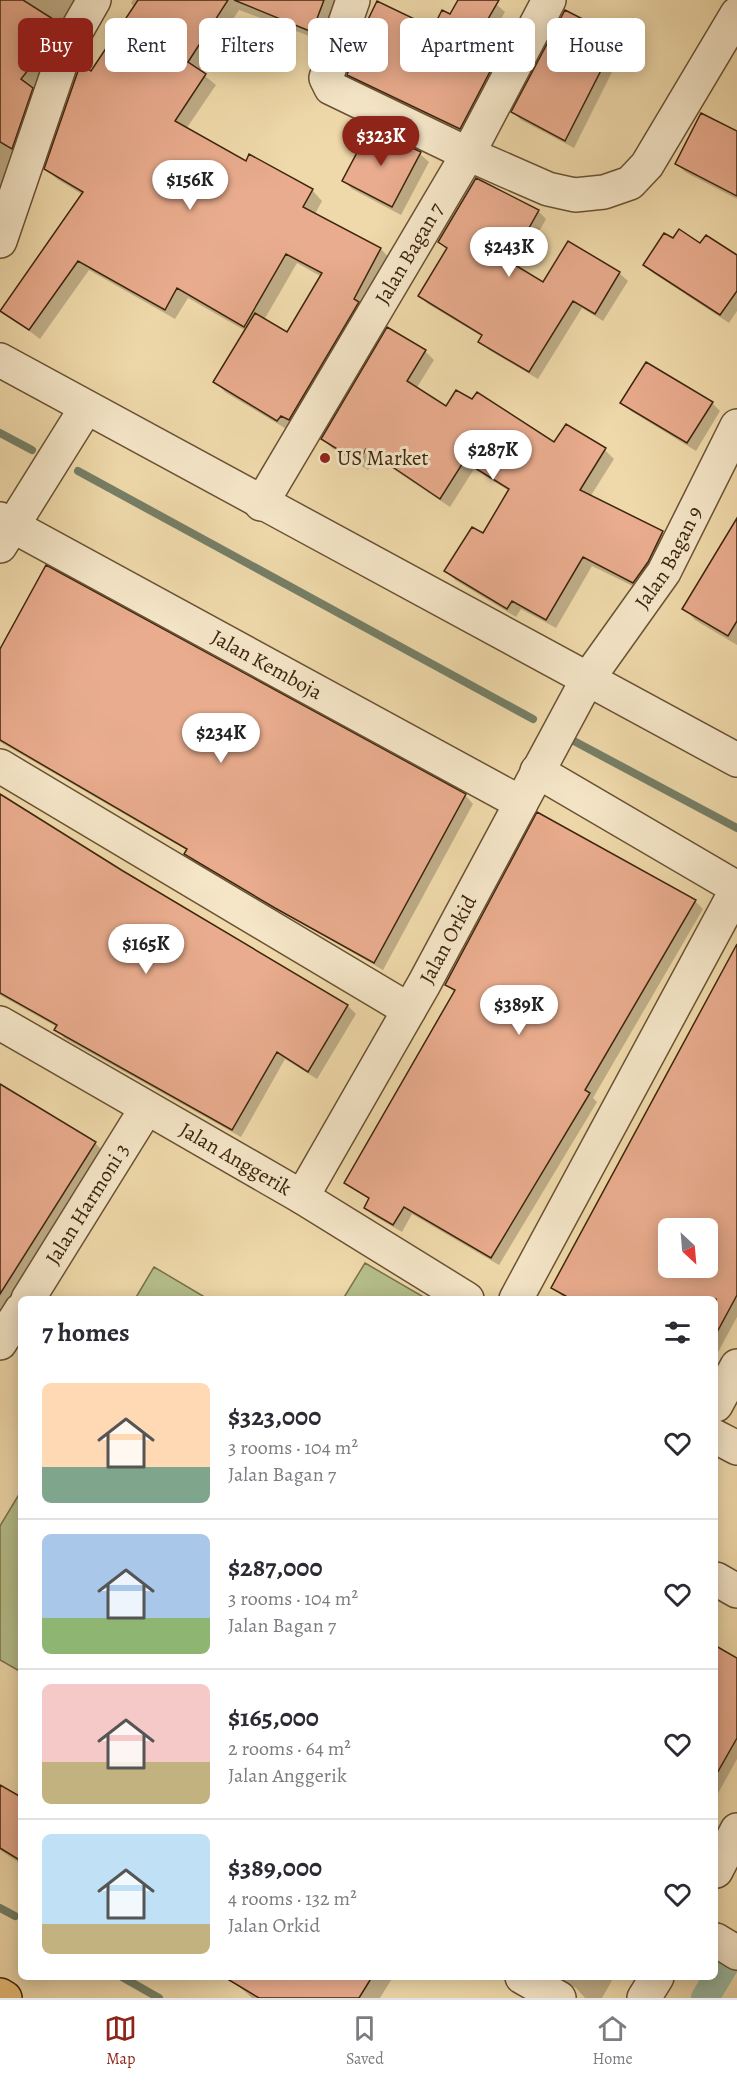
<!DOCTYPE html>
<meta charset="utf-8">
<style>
body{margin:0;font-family:Alegreya,serif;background:#f2f2f3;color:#2b2b33;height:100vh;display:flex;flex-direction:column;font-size:22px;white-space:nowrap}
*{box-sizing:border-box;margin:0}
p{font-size:20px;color:#7c7c81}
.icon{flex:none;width:33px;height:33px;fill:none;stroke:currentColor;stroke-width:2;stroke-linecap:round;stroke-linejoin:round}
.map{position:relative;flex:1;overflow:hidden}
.sheet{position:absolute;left:18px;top:1296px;width:700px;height:684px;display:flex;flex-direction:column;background:#fff;border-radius:9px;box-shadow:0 3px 15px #0003}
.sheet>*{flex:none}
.banner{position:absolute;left:18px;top:18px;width:702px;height:54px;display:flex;gap:12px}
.needle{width:39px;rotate:154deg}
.buttons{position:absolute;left:658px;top:1218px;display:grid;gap:12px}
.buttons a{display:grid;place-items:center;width:60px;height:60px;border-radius:9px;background:#fff;box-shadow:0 3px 15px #0003;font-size:30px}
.price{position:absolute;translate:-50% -51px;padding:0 14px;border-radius:21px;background:#fff;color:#222;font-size:20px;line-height:39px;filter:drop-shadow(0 2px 3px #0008)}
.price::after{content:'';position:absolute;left:50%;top:36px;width:18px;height:14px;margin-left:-9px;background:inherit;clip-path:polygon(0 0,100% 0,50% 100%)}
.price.selected{background:#8f2418;color:#fff}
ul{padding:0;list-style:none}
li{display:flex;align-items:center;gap:18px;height:150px;padding:0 24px}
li+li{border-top:2px solid #e1e1e2}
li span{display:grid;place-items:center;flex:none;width:168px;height:120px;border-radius:9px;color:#555}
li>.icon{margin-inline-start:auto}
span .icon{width:72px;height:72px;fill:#fffc;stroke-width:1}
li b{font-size:26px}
h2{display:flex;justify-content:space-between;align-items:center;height:72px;padding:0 24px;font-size:26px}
.chip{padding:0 21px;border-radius:9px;background:#fff;box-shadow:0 3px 15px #0003;font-size:21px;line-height:54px}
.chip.selected{background:#8f2418;color:#fff}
.dock{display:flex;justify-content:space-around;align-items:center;height:84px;border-top:2px solid #e1e1e2;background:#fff;font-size:16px;color:#7c7c81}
.dock a{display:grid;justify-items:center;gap:3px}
.dock .selected{color:#8f2418}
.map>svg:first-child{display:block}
.green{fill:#b6c08b;stroke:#7a724c;stroke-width:1.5}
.shadow{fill:#0003;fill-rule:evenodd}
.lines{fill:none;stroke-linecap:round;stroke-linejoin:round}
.stream{stroke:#757f67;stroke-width:8}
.canal{stroke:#9bbba3;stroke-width:28}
.building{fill:#e9ac8e;stroke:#3d250d;stroke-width:1.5;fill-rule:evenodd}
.minor-casing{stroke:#6a5234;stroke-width:36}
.highway-casing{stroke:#3d250d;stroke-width:36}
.minor{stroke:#f5e6c8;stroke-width:33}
.highway{stroke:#e8bc75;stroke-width:33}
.poi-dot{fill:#8f2418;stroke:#f5e6c8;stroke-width:2}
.labels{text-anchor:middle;stroke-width:6;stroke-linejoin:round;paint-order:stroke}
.street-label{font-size:21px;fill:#3d250d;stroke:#f5e6c8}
.poi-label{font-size:21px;fill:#3d250d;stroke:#f5e6c8;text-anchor:start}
</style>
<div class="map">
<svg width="737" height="1998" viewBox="0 0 737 1998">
<rect width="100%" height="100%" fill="#efd9aa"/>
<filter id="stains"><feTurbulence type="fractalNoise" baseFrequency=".00333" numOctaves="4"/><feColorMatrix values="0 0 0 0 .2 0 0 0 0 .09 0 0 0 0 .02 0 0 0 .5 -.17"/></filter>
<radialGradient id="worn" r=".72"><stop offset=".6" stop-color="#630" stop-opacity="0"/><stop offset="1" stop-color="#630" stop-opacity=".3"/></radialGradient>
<path class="green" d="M 365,1263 L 427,1299 L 343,1299 Z
M 154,1267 L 208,1299 L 135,1299 Z
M 21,1491 L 21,1672 L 0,1660 L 0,1526 Z"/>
<path class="shadow" d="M 0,0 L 76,0 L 59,27 L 64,32 L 42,68 L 47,73 L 33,91 L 44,101 L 21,166 L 0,189 Z
M 133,0 L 338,0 L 323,41 L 239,10 L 199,71 L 216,85 L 186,129 L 246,163 L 312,190 L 322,201 L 315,214 L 381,249 L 391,260 L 288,430 L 225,392 L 215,381 L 246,331 L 188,298 L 175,319 L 89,270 L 40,339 L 1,310 L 83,195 L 57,179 L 46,169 L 92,73 L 135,8 L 131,3 ZM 297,263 L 322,277 L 288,334 L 264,320 Z
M 460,0 L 489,0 L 496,4 L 505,12 L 493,33 L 515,48 L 468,136 L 357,83 L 349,74 L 433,30 L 451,16 Z
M 617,38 L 625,46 L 574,148 L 521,120 L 513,112 Z
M 371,130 L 420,154 L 429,162 L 401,215 L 352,189 L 344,181 Z
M 737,133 L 737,199 L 685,172 L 677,164 Z
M 538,211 L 546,219 L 518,269 L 544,284 L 619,273 L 628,281 L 603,321 L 582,308 L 538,379 L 489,350 L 480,341 L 483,337 L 428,304 L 420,296 L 447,250 L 439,242 Z
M 673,241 L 701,245 L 737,257 L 737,311 L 729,323 L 653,273 L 645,265 Z
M 425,351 L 434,360 L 416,389 L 446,408 L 555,444 L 605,450 L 614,459 L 590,497 L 662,533 L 672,542 L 643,591 L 592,566 L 556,628 L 521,609 L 516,617 L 455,580 L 446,570 L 483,536 L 509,491 L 474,469 L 450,507 L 375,457 L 368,470 L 332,448 L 323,439 Z
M 622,403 L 712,403 L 720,411 L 696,451 L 631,411 Z
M 737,547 L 737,645 L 695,620 L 684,608 Z
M 0,647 L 465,795 L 473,804 L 383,970 L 194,862 L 186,854 L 188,851 L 0,742 Z
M 0,796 L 122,872 L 348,1006 L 356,1014 L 317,1079 L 285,1059 L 241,1137 L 64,1038 L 57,1027 L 0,995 Z
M 695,901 L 703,909 L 593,1098 L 597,1102 L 499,1265 L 412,1214 L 402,1232 L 374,1216 L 365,1208 L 370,1200 L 346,1183 L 455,993 L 447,985 Z
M 737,950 L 737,1317 L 716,1356 L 716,1299 L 565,1299 L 556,1290 ZM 669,1228 L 708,1228 L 708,1268 L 669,1268 Z
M 0,1085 L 95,1143 L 103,1151 L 0,1318 Z
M 716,1648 L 737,1660 L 737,1759 L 716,1797 Z
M 21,1790 L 21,1864 L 0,1850 L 0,1823 Z
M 236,1977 L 393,1977 L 380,1998 L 252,1998 L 233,1981 Z
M 555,1977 L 614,1977 L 602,1998 L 585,1998 L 576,1988 Z"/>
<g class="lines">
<path class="stream" d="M 0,433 L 32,450
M 78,471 L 533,719
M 572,740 L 737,828
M 0,1908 L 15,1916
M 122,1977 L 159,1998"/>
<path class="canal" d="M 705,1998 L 737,1945"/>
</g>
<path class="building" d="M 0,0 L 23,0 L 53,19 L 30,56 L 36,60 L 21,79 L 33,88 L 12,149 L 0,142 Z
M 138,0 L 228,0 L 188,62 L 206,74 L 175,121 L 246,161 L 249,154 L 313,189 L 303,207 L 381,248 L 354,299 L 359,302 L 289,420 L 281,416 L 277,421 L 213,382 L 255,313 L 287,332 L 322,273 L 286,254 L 244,327 L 177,288 L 165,310 L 78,261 L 29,330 L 0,311 L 83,192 L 44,169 L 78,71 L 82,65 L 91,71 Z
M 234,0 L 324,0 L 312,32 Z
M 458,0 L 499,0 L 484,26 L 507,39 L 460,129 L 347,75 L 361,34 L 377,1 L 433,28 L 442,10 L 450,14 Z
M 565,10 L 618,37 L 565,141 L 511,112 Z
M 701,113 L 737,131 L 737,196 L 675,164 Z
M 370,128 L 421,152 L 392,207 L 342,181 Z
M 476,178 L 539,210 L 510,262 L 543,282 L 568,241 L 620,272 L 595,314 L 573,301 L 529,372 L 478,342 L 482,335 L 418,296 L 447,248 L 438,242 Z
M 679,229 L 700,243 L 706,235 L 737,255 L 737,291 L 720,315 L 643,265 L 664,233 L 673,238 Z
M 387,327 L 426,350 L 407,381 L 446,406 L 456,390 L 472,399 L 477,392 L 554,442 L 566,424 L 606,448 L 580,490 L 663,531 L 648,562 L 633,583 L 583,557 L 546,620 L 512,601 L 507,609 L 444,571 L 472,527 L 483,533 L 509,489 L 464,461 L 440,499 L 366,449 L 358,462 L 321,439 Z
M 646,362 L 713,402 L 687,443 L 620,403 Z
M 737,518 L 737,621 L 728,636 L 682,609 Z
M 46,565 L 466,794 L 374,963 L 275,908 L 184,854 L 187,849 L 0,740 L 0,649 Z
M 0,794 L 123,871 L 348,1005 L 308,1072 L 277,1052 L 232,1130 L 54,1030 L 57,1025 L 0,993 Z
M 537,812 L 696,900 L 585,1090 L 590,1093 L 491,1258 L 404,1207 L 393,1225 L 364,1208 L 369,1198 L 344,1183 L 455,990 L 445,985 Z
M 737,944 L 737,1295 L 716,1334 L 716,1299 L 571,1299 L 551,1288 ZM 669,1228 L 708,1228 L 708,1268 L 669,1268 Z
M 0,1084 L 96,1142 L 0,1294 Z
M 716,1646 L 737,1658 L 737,1738 L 716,1775 Z
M 0,1785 L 21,1797 L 21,1861 L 0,1848 Z
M 224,1977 L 372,1977 L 359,1998 L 259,1998 Z"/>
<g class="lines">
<defs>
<g id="minor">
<path d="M 353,0 L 326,78 L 331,88 L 468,154 L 548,189 L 575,195 L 604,192 L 630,183 L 647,165 L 737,14"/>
<path d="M 0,241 L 65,51 L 94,0"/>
<path d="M 0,360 L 737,760"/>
<path id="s1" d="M 261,504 L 468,154 L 549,0"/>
<path id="s2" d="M 0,519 L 521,803"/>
<path d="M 0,546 L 86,408"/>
<path d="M 0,766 L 409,1010"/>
<path d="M 537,771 L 737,888"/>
<path id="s3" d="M 0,1023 L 302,1197 L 467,1299"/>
<path id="s4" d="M 302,1197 L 424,984 L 587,680 L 664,572 L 737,426"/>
<path id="s5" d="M 28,1299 L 146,1109"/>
<path d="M 516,1299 L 737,889"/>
<path d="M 0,1343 L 21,1310"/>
<path d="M 716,1405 L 737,1366"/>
<path d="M 716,1437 L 737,1448"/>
<path d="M 716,1579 L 737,1591"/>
<path d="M 716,1871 L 737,1830"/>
<path d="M 716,1940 L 737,1953"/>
<path d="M 522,1977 L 559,1998"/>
<path d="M 644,1998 L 657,1977"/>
</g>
<path id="highway" d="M 0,1995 L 5,1998"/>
</defs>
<use href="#minor" class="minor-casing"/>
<use href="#highway" class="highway-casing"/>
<use href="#minor" class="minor"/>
<use href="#highway" class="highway"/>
</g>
<circle class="poi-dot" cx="325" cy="458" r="6"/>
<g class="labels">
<g class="street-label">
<text dy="7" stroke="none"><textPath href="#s1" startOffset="291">Jalan Bagan 7</textPath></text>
<text dy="7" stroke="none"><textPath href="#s4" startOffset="738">Jalan Bagan 9</textPath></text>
<text dy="7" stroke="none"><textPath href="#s2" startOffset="304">Jalan Kemboja</textPath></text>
<text dy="7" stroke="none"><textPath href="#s4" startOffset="296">Jalan Orkid</textPath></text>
<text dy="7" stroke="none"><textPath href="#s3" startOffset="272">Jalan Anggerik</textPath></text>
<text dy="7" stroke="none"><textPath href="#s5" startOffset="112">Jalan Harmoni 3</textPath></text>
</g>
<g class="poi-label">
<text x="337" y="465">US Market</text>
</g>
</g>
<rect width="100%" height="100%" filter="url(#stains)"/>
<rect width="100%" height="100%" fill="url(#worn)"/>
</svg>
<div class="buttons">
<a><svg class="needle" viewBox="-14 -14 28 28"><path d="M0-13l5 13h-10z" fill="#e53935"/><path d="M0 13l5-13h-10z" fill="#7c7c81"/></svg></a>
</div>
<b class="price selected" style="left:381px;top:167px">$323K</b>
<b class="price" style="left:190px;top:211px">$156K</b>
<b class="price" style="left:509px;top:278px">$243K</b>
<b class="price" style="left:493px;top:481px">$287K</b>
<b class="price" style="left:221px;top:764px">$234K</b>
<b class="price" style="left:146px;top:975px">$165K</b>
<b class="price" style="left:519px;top:1036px">$389K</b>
<div class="banner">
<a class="chip selected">Buy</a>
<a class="chip">Rent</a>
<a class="chip">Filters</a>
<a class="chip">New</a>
<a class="chip">Apartment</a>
<a class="chip">House</a>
</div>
<section class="sheet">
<h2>7 homes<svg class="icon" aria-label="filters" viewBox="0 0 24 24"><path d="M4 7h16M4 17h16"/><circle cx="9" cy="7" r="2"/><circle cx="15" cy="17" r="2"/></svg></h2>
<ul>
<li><span style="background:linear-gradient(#ffd9b3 70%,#7fa58c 0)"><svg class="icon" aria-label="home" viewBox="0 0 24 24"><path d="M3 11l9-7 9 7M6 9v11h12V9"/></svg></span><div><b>$323,000</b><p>3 rooms · 104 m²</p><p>Jalan Bagan 7</p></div><svg class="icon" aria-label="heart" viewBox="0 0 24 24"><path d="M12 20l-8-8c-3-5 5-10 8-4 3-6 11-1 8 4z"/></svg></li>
<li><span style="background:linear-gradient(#a9c7e8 70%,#8fb573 0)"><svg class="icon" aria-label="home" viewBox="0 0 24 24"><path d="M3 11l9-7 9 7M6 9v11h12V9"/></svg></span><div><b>$287,000</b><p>3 rooms · 104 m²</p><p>Jalan Bagan 7</p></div><svg class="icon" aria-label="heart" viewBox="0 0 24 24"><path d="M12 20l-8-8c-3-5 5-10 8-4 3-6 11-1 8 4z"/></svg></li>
<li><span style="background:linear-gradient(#f6c9c9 65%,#c2b280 0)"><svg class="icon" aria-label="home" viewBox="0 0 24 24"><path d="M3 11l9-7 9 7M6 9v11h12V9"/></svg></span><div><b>$165,000</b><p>2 rooms · 64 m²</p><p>Jalan Anggerik</p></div><svg class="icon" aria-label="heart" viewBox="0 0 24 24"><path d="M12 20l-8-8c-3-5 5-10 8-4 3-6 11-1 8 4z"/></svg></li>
<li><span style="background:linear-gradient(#bfe0f5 75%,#c2b280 0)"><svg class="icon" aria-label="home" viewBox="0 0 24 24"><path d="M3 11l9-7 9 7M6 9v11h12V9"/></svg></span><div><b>$389,000</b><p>4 rooms · 132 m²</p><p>Jalan Orkid</p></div><svg class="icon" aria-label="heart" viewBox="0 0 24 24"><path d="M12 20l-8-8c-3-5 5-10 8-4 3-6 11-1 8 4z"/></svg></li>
</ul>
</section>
</div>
<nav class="dock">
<a class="selected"><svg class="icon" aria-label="map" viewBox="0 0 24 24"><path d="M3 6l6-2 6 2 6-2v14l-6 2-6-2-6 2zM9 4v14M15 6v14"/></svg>Map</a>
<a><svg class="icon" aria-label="saved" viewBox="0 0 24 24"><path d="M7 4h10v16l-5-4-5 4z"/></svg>Saved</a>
<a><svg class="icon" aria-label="home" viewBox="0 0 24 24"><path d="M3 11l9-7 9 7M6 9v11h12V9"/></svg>Home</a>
</nav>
